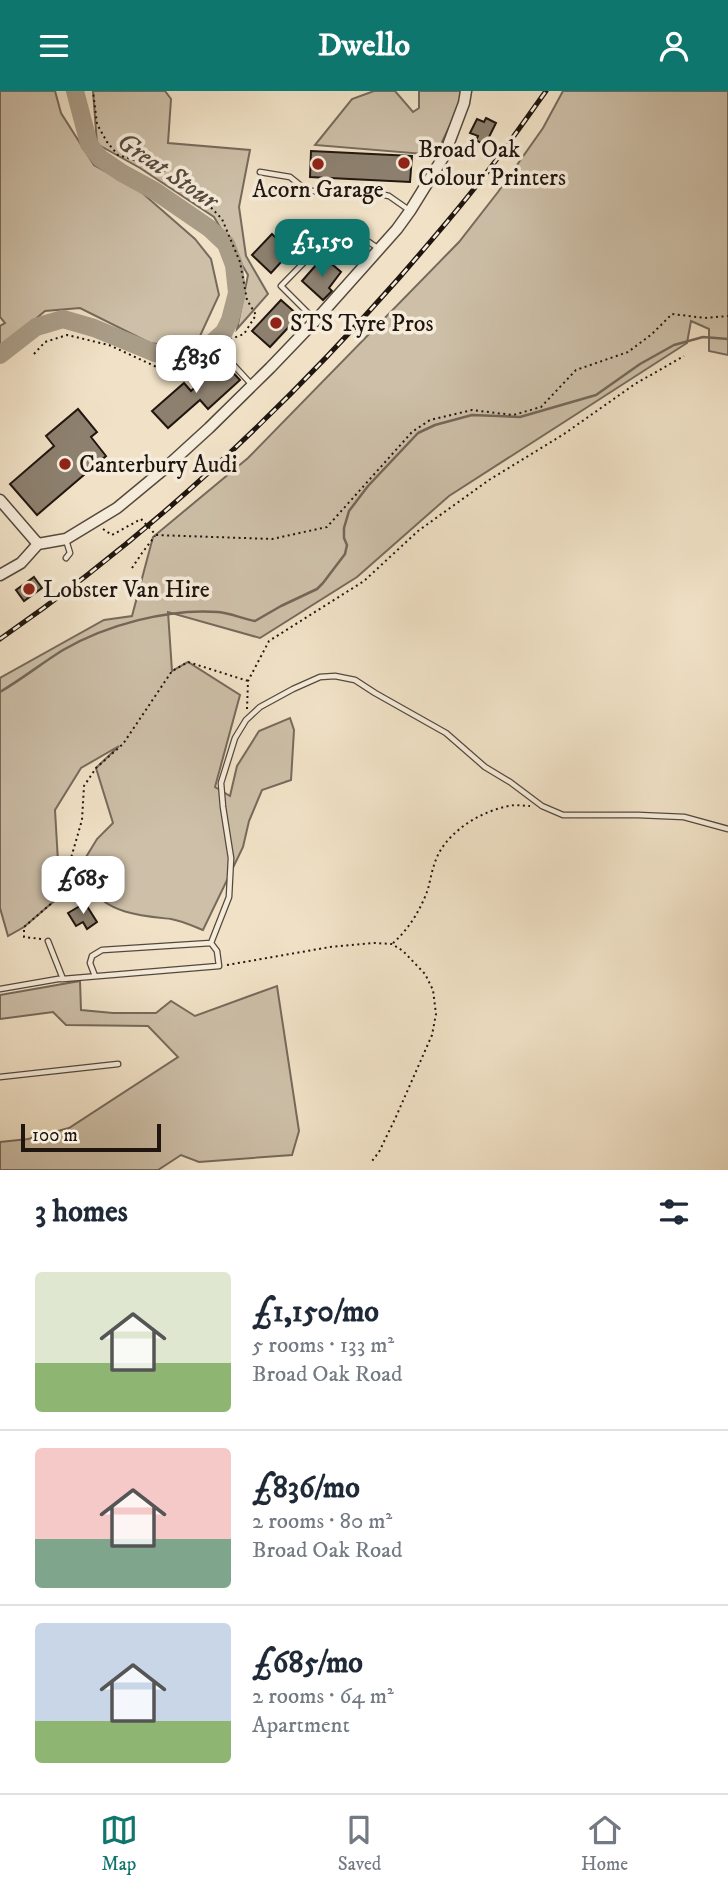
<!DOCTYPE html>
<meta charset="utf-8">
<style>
body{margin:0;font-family:"IM FELL DW Pica",serif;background:#f2f2f3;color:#1f2937;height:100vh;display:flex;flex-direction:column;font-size:26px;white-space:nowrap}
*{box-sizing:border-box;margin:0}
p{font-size:23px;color:#747a83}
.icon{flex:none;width:38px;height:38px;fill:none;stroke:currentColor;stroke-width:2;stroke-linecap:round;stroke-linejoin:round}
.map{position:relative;height:1079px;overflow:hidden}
.sheet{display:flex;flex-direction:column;background:#fff;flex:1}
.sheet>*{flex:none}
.scale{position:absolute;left:21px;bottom:18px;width:140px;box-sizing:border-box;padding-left:7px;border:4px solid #20160f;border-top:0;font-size:19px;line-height:24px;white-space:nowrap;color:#20160f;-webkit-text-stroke:5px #f6ecdb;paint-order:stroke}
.price{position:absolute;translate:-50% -60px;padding:0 16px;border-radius:14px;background:#fff;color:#222;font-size:23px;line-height:46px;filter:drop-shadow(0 2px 4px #0008)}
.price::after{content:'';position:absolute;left:50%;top:42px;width:21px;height:16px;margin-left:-10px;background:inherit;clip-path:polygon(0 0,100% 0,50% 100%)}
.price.selected{background:#0f766e;color:#fff}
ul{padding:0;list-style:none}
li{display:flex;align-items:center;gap:21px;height:175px;padding:0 35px}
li+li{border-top:2px solid #e0e1e3}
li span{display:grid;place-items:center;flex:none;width:196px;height:140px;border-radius:7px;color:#555}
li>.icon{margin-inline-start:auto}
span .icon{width:84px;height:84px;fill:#fffc;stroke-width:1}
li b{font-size:30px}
h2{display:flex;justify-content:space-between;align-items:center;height:84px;padding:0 35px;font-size:30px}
header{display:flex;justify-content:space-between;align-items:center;height:91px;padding:0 35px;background:#0f766e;color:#fff;font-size:32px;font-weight:700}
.tabs{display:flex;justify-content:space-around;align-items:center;height:98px;border-top:2px solid #e0e1e3;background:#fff;font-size:19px;color:#747a83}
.tabs a{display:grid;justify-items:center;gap:4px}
.tabs .selected{color:#0f766e}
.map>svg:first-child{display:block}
.green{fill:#cdbfa8;stroke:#766a5c;stroke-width:2}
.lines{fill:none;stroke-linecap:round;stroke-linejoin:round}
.stream{stroke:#736758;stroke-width:2.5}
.river{stroke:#aa9d88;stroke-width:18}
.building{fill:#8d806f;stroke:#20160f;stroke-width:2}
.service-casing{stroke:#54493d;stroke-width:7}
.tertiary-casing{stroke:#54493d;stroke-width:13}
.path{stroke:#20160f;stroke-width:2;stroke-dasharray:2 3.5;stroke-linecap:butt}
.service{stroke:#f6ecdb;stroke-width:4.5}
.tertiary{stroke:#f6ecdb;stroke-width:10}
.rail-casing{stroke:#20160f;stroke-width:5}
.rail{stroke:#f6ecdb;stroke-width:2.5;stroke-dasharray:8;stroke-linecap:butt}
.poi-dot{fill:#8f2418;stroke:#f6ecdb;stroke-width:2.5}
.labels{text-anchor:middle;stroke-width:7;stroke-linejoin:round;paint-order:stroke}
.poi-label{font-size:24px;fill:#20160f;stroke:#f6ecdb;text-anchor:start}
.water-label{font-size:26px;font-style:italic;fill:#574c3f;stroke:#f6ecdb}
</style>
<header><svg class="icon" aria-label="menu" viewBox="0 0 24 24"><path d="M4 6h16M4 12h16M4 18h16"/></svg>Dwello<svg class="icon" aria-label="person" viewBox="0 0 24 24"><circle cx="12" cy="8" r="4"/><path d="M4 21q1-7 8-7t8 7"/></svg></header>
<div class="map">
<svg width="728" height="1079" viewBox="0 0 728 1079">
<rect width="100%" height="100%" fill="#f1e2c7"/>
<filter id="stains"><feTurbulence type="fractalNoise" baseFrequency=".00286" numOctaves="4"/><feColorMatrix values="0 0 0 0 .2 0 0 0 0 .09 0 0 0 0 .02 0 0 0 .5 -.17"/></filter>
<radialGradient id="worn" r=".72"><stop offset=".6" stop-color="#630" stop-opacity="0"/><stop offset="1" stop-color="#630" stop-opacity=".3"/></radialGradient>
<path class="green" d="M 0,0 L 55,0 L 61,22 L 94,74 L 140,100 L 195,148 L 211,168 L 219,204 L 200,245 L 178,256 L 150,252 L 80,217 L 45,220 L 0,258 L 0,235 L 5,232 L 0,226 Z
M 93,0 L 165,0 L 171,8 L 168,52 L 250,59 L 239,116 L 246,165 L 268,203 L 237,238 L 248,184 L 214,126 L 140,77 L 97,53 Z
M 374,0 L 395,0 L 413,21 L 419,17 L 419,0 L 466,0 L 436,64 L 315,54 L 352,8 Z
M 563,0 L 728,0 L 728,264 L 709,260 L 709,238 L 691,230 L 687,252 L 449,405 L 357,486 L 260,547 L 168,521 L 172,580 L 188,571 L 240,604 L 215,696 L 230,705 L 237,675 L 259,640 L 290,627 L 294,639 L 291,689 L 262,699 L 249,730 L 243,756 L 203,839 C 193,835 182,830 171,828 C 144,825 108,823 91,797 C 86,790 85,779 83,771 L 97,748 L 113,732 L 96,677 L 119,655 L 81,677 L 55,719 L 60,805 L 24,836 L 8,845 L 0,817 L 0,587 L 104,529 L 132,525 L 153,446 L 248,367 L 459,151 L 498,101 L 543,37 Z
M 80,890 L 81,919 L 113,922 L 156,922 L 171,910 L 195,925 L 277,895 L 299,1040 L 292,1064 L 199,1071 L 181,1064 L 158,1079 L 0,1079 L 0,1051 L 28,1048 L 69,1037 L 178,966 L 148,935 L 66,934 L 53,921 L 0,928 L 0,904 Z"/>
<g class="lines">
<path class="stream" d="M 0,601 C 22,588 42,572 63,559 C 106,534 169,517 218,521 C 231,522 242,528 255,530 L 281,515 L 317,498 L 323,492 L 345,463 L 347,454 L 344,447 L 344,437 L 349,420 L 368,395 L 418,342 L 435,334 L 472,324 L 520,326 L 596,304 L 640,273 L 674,254 L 703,246 L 728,248"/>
<path class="river" d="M 0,264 L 36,236 L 63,228 L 94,237 L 155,262 L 182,265 L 197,262 L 204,259 L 224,241 L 230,229 L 237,202 L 234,174 L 226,153 L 209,137 L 155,100 L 122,82 L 100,67 L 89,53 L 75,0"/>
</g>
<path class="building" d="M 486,27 L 496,32 L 485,54 L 476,49 L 478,45 L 470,42 L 477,28 L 484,31 Z
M 311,60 L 412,65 L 410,91 L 310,86 Z
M 272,143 L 278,149 L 281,145 L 294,157 L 271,182 L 252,164 Z
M 326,168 L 341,181 L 329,197 L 332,200 L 323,209 L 302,190 L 316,174 L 318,176 Z
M 281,209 L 299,225 L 270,256 L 252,240 Z
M 223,271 L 240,289 L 208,318 L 200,309 L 168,337 L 152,320 L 184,292 L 191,300 Z
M 78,318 L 97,341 L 91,346 L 106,365 L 37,424 L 10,393 L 54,355 L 46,345 Z
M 34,486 L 42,497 L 24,510 L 16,499 Z
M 85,812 L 97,831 L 87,838 L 83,831 L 76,835 L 68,822 Z"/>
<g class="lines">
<defs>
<path id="service" d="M 260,81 L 290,86 L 305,98 L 312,100 L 375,102 L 389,105 L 409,119
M 315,229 L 281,195 L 321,154 L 369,151 L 379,158
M 228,268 L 252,294
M 66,467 L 70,462 L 66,449
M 48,850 L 63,888
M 211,852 L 229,806 L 231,767 L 223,716 L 221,692 L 235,647 L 246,629 L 260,616 L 293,598 L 320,586 L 335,585 L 355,589 L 375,602 L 446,642 L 485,676 L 510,691 L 542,715 L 563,724 L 638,724 L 684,726 L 728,738
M 0,898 L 58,888 L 63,888 C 115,884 167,879 219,875 L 217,860 L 211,852 L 102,859 L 92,865 L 90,872 L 95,885
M 0,986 L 118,973"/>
<path id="tertiary" d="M 0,409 L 38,453
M 0,484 L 21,472 L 38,453 L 66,448 L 117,417 L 163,379 L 209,337 L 270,277 L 316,229 L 397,138 L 410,120 L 444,65 L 464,12 L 466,0"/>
</defs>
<use href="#service" class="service-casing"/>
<use href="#tertiary" class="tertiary-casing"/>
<path class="path" d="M 34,263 L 45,251 L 67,244 L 109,254 L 161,278 L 181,282 L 223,251 L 244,243 L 256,224 L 247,209 L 240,171 L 222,128 L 200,105 L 160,77 L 118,64 L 107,51 L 97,33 L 93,0
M 103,438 L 112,444 L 141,428 L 156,444 L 272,448 L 327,436 L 412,341 L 430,329 L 472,319 L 513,324 L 541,316 L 576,279 L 628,261 L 652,243 L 672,223 L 705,227 L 728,225
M 132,477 L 142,462 L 155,445
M 247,618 L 248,590 L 269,550 L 364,490 L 418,440 L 489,389 L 564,343 L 635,293 L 684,265
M 41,848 L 24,846 L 24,836 L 60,805 L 82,729 L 84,695 L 96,677 L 123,653 L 172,580 L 188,571 L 248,590
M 393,852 C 409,838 421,818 428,798 C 431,786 433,773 439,762 C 452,738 482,720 509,715 C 516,713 523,715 530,715
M 227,874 L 330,856 L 374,852 L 392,853 L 403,860 L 425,883 L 433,899 L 436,923 L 432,944 L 395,1028 L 379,1061 L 372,1070"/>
<use href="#service" class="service"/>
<use href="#tertiary" class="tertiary"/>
<defs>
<path id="rail" d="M 0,548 C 148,446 280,322 399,187 C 425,157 452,126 477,94 C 501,64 523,32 546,0"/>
</defs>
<use href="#rail" class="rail-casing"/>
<use href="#rail" class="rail"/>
</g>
<g class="poi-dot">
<circle cx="404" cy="72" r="7"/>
<circle cx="318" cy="73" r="7"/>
<circle cx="276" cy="232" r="7"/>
<circle cx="65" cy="373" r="7"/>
<circle cx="29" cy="498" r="7"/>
</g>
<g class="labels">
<g class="poi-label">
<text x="418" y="66">Broad Oak<tspan x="418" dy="28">Colour Printers</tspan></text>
<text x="318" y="106" text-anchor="middle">Acorn Garage</text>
<text x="290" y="240">STS Tyre Pros</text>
<text x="79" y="381">Canterbury Audi</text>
<text x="43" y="506">Lobster Van Hire</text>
</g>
<g class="water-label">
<text transform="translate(168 79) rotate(34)" y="9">Great Stour</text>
</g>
</g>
<rect width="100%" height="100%" filter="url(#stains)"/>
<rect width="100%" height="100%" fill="url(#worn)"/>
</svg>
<div class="scale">100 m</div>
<b class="price selected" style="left:322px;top:188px">£1,150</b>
<b class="price" style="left:196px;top:304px">£836</b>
<b class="price" style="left:83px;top:825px">£685</b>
</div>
<section class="sheet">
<h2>3 homes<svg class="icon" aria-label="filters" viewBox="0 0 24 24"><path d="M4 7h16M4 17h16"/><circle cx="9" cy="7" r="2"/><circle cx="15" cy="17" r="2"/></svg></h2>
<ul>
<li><span style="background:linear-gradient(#dfe7d0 65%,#8fb573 0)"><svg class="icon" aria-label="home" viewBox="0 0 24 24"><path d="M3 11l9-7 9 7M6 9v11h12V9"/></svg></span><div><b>£1,150/mo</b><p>5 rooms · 133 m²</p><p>Broad Oak Road</p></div></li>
<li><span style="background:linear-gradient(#f6c9c9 65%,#7fa58c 0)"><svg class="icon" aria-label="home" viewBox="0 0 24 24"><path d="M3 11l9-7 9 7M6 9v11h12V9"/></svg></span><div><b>£836/mo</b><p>2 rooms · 80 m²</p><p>Broad Oak Road</p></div></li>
<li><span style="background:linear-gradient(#c9d6e8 70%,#8fb573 0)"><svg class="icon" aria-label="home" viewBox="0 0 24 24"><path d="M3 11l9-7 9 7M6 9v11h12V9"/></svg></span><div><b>£685/mo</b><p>2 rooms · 64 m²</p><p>Apartment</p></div></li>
</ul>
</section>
<nav class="tabs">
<a class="selected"><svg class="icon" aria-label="map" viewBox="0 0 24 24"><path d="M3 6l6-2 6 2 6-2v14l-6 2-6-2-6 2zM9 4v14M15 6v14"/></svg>Map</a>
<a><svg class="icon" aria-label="saved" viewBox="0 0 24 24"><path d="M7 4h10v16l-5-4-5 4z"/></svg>Saved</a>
<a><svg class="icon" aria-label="home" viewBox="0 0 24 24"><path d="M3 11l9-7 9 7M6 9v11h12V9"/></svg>Home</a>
</nav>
